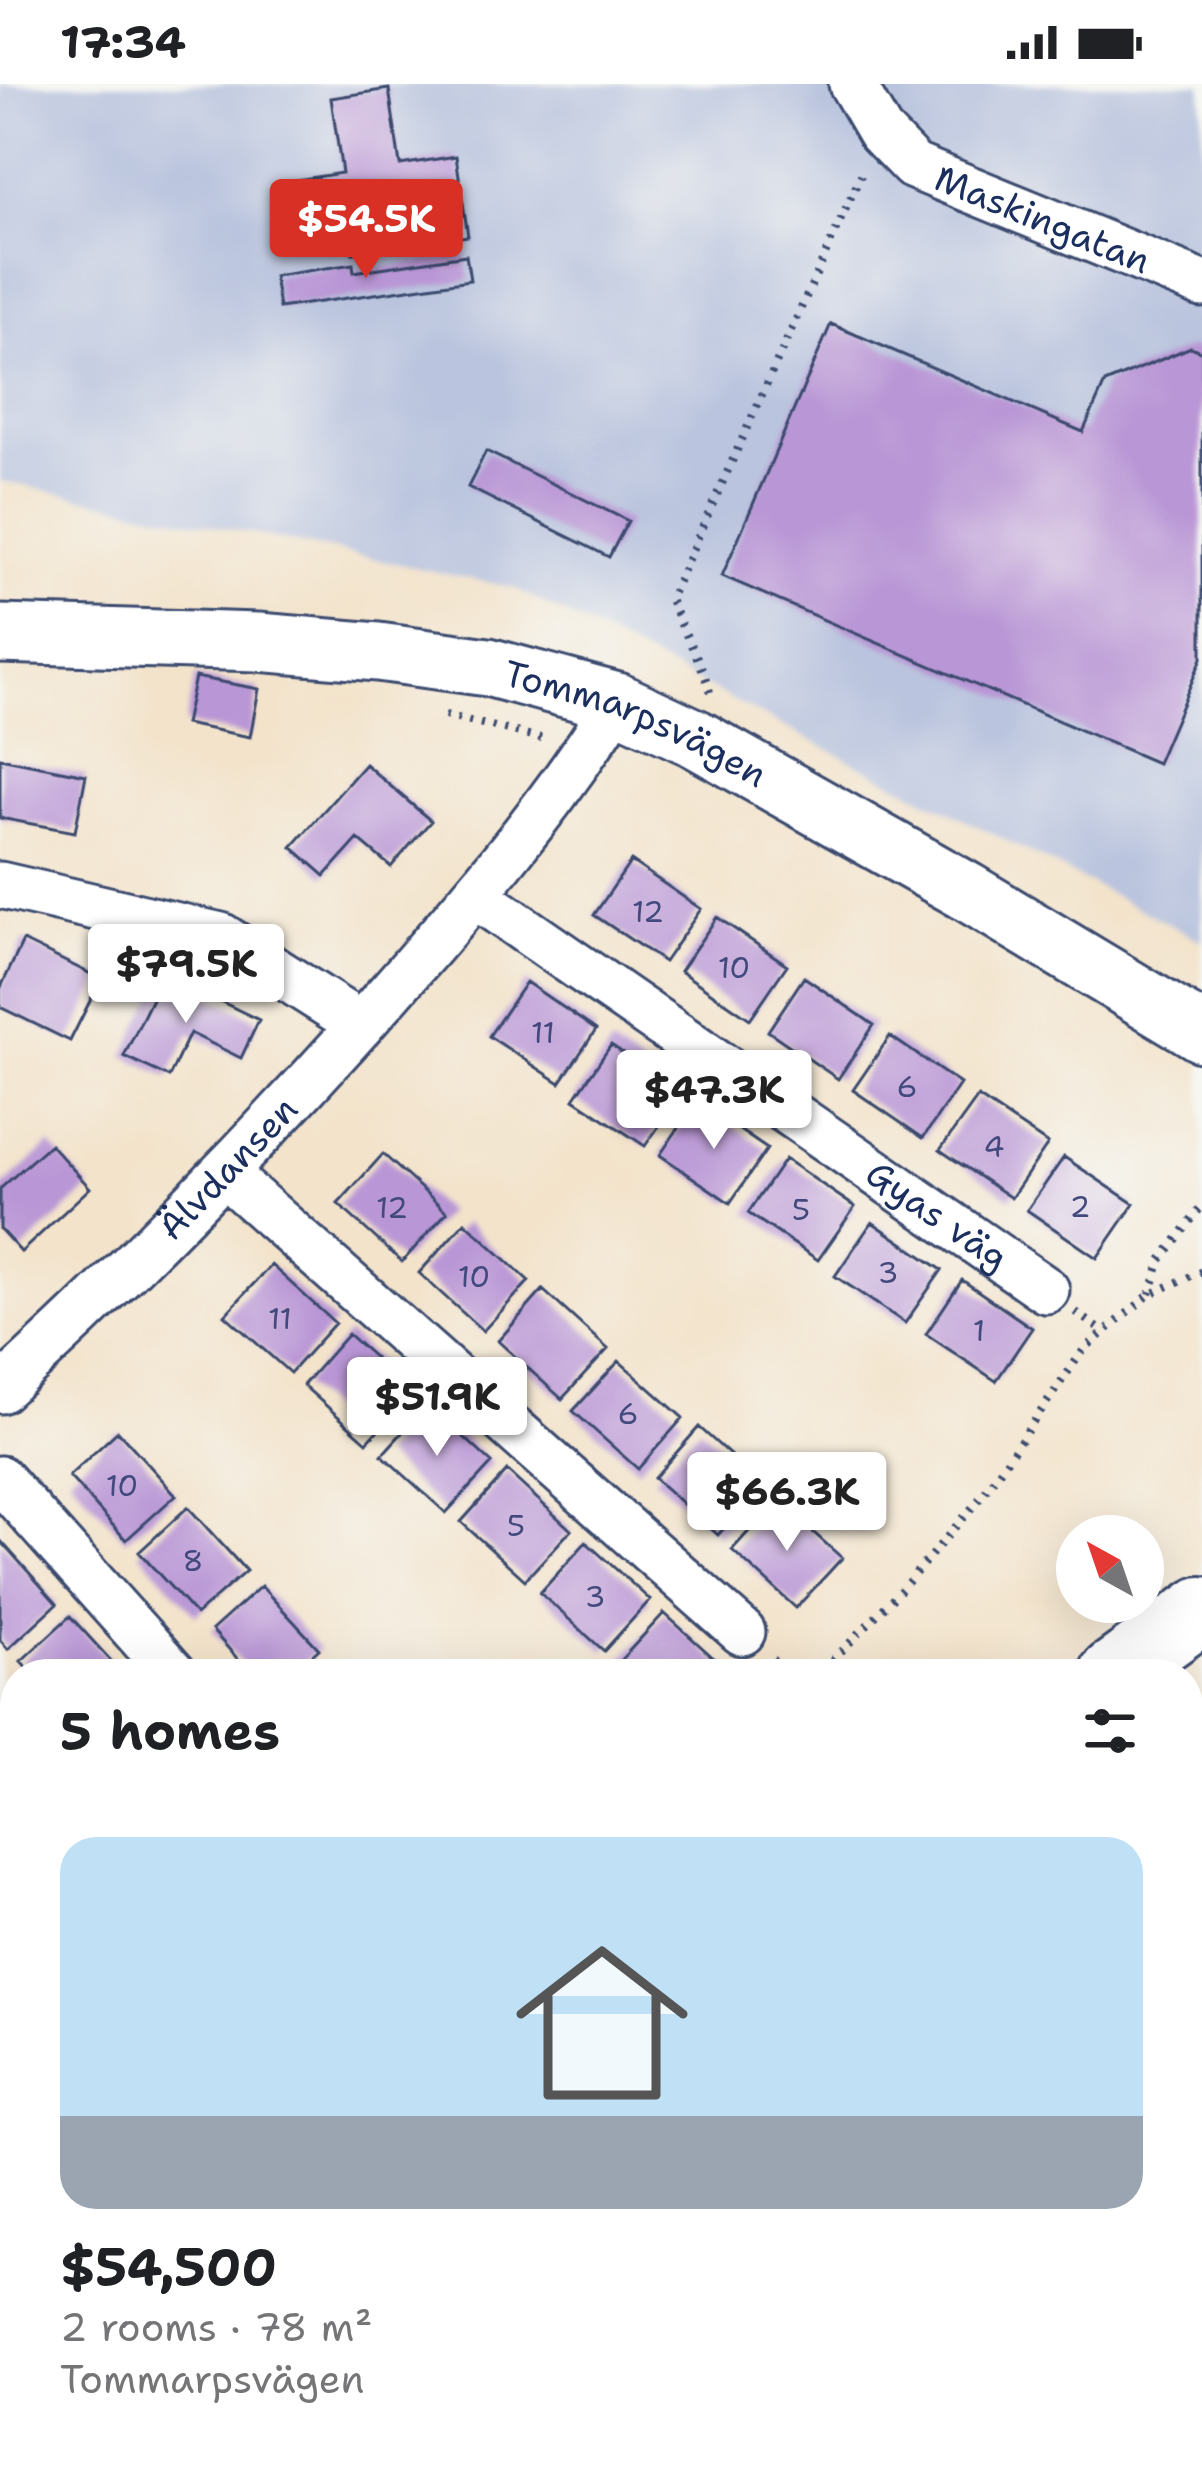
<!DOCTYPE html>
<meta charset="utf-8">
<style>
body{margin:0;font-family:"Shantell Sans",sans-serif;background:#f2f2f2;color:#202124;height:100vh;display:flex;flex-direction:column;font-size:45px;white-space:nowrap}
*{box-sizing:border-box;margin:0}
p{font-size:39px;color:#757577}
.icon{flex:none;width:66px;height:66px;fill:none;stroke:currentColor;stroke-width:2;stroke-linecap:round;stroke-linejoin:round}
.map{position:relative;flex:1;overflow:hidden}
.drawer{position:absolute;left:0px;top:1575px;width:1203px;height:807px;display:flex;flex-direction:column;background:#fff;border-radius:48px 48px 0 0;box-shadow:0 12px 48px #0002}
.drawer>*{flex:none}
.needle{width:78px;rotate:320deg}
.buttons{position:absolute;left:1056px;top:1431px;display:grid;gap:24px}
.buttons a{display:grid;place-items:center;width:108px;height:108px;border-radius:50%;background:#fff;box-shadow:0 12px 48px #0002;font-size:60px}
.price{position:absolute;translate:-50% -102px;padding:0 27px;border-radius:12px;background:#fff;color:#222;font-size:39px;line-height:78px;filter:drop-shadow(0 3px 6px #0008)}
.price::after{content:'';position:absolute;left:50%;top:72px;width:36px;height:27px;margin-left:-18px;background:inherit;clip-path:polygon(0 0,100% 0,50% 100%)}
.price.active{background:#d93025;color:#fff}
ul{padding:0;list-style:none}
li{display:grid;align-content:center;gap:24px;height:636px;padding:0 60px}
li span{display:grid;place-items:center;height:372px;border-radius:36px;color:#555}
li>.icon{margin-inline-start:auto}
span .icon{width:216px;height:216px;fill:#fffc;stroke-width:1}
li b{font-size:51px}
h2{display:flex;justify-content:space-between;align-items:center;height:144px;padding:0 60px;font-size:51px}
.status{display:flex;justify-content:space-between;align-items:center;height:84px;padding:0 60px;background:#fff;direction:ltr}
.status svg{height:33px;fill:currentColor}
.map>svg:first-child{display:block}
.industrial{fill:#bac4de}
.building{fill:#b996d5}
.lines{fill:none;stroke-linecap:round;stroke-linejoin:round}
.minor-casing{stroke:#3b4a6e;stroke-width:51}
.tertiary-casing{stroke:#3b4a6e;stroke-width:63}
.secondary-casing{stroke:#3b4a6e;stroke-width:72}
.path{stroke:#3b4a6e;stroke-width:8;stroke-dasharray:3 9;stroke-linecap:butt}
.minor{stroke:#fff;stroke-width:45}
.tertiary{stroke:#fff;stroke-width:57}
.secondary{stroke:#fff;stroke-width:66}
.labels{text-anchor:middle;stroke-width:10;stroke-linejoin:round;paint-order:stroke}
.number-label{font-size:30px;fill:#42497c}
.street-label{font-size:36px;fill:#1b2f5e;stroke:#f6f6f2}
</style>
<div class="status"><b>17:34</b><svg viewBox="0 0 49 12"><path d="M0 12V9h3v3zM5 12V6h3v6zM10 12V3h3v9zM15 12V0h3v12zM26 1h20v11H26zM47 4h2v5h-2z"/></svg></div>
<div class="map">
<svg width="1202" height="2381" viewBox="0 0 1202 2381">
<rect width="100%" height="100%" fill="#f6f6f2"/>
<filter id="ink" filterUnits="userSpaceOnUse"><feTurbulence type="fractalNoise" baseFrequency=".00833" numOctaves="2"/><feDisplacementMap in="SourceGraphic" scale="24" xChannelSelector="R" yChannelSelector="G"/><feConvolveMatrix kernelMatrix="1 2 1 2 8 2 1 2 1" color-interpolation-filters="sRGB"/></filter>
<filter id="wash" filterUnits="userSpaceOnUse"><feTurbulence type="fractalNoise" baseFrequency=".004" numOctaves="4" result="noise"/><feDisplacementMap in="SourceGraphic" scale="48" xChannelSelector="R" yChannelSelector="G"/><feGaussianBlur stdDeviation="2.7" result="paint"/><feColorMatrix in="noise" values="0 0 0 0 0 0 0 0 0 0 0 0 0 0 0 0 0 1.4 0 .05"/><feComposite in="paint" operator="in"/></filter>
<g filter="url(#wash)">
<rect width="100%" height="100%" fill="#f3e3cb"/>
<path class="industrial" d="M 0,0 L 1202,0 L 1202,857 L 514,504 L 0,397 Z
M 1202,1628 L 1202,1947 L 1188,1950 L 1188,1639 Z"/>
<g id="blocks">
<path class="building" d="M 389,5 L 400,81 L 456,72 L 468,152 L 353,169 L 351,155 L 298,163 L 289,97 L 342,89 L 331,14 Z
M 466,171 L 470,196 L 279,224 L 274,192 L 353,180 L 354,188 Z
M 831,240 L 1083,348 L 1105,299 L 1191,263 L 1202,268 L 1202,574 L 1157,679 L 722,492 Z
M 486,367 L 628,437 L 609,473 L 468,403 Z
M 195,593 L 259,605 L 250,653 L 185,640 Z
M 0,674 L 86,691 L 75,748 L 0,734 Z
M 365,680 L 431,737 L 391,783 L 358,755 L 325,792 L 292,763 Z
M 631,777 L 701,825 L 664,878 L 594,831 Z
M 717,833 L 787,881 L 750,935 L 680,887 Z
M 23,857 L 101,895 L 70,957 L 0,923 L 0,905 Z
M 164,890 L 259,936 L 241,974 L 190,949 L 169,993 L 124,972 Z
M 804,893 L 874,941 L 838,995 L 768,947 Z
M 526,898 L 596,946 L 560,999 L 489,952 Z
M 890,952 L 960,1000 L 923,1054 L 853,1006 Z
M 611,961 L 682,1009 L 645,1062 L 574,1015 Z
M 978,1013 L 1048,1060 L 1011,1114 L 940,1066 Z
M 697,1017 L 767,1065 L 730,1119 L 660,1071 Z
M 50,1060 L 90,1104 L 21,1168 L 0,1145 L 0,1105 Z
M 383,1070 L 447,1128 L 402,1178 L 338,1120 Z
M 1064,1073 L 1134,1120 L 1097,1174 L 1027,1126 Z
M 785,1075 L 855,1123 L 818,1176 L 748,1129 Z
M 465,1138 L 529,1197 L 483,1247 L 419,1189 Z
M 872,1138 L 942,1186 L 905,1239 L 835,1192 Z
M 271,1181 L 335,1239 L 290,1289 L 225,1231 Z
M 962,1196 L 1032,1244 L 996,1297 L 926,1250 Z
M 543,1206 L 608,1265 L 562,1315 L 498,1257 Z
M 348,1250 L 413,1308 L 367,1358 L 303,1301 Z
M 619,1277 L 683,1334 L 638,1385 L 573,1327 Z
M 428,1320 L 492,1379 L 446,1429 L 382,1371 Z
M 699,1343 L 763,1401 L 718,1451 L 654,1394 Z
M 118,1347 L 176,1411 L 126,1456 L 69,1392 Z
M 507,1387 L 571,1446 L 525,1496 L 461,1438 Z
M 777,1416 L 842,1474 L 796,1524 L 732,1466 Z
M 188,1423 L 246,1487 L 196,1531 L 139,1468 Z
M 0,1456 L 57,1520 L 8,1565 L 0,1556 Z
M 586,1458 L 650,1516 L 604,1567 L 540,1509 Z
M 261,1502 L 319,1565 L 291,1590 L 251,1590 L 212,1546 Z
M 664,1529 L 728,1587 L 725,1590 L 630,1590 L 618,1579 Z
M 70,1532 L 123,1590 L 33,1590 L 21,1577 Z
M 1202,1715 L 1202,1891 L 1188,1895 L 1188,1787 L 1199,1784 L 1188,1739 L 1188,1718 Z
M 15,1986 L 15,2078 L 0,2057 L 0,1996 Z
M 1202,1993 L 1202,2028 L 1188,2032 L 1188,1996 Z
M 1202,2338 L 1202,2381 L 1071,2381 L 1112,2367 L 1188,2367 L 1188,2343 Z"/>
</g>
</g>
<g filter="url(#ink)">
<use href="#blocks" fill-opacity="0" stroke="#3b4a6e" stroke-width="3"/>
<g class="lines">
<defs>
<g id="minor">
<path id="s1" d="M 852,0 L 880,48 L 913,82 L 1202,200"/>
<path d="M 0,801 L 221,852 L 361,941"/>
<path id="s2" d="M 476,812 L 1046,1206"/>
<path d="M 225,1090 L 742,1548"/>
<path id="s3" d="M 0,1306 C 136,1182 263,1051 385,914 C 468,820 551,725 617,618"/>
<path d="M 0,1395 L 174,1590"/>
<path d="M 1188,2164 L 1202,2159"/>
<path d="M 564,2381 L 598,2367"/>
</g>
<g id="tertiary">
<path id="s4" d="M 0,550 L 258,558 L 378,568 L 488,583 L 617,618 L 695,654 L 966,807 L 1202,949"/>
</g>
<path id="secondary" d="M 1113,1590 L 1202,1526
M 0,2326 L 15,2318"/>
</defs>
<use href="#minor" class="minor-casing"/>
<use href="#tertiary" class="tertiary-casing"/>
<use href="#secondary" class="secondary-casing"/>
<path class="path" d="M 710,608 C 701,575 682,547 670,515 L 861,91
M 445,631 L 541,654
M 1150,1210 L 1161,1176 L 1202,1122
M 1076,1228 L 1104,1248
M 772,1575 L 788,1590
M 813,1590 L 830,1579 L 902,1505 L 982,1412 L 1084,1265 L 1149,1211 L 1202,1187
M 0,1740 L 15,1758
M 0,2158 L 8,2171
M 0,2176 L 15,2166
M 1188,2236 L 1202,2279
M 1188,2310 L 1202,2306
M 408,2367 L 421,2381
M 662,2381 L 696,2367
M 959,2381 L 1004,2367"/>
<use href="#minor" class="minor"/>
<use href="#tertiary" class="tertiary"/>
<use href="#secondary" class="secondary"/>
</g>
</g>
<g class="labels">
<g class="number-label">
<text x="648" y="838">12</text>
<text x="734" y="894">10</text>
<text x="543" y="959">11</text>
<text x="907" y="1013">6</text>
<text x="994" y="1073">4</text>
<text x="1080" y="1133">2</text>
<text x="392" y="1134">12</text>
<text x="801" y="1136">5</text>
<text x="888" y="1199">3</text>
<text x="474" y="1203">10</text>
<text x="280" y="1245">11</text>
<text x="979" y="1257">1</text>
<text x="628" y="1340">6</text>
<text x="122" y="1412">10</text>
<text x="516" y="1452">5</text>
<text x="193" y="1487">8</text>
<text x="595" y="1523">3</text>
</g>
<g class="street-label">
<text dy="13" stroke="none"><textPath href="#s1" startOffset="243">Maskingatan</textPath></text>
<text dy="13" stroke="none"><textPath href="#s4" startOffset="648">Tommarpsvägen</textPath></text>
<text dy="13" stroke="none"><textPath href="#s3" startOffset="318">Älvdansen</textPath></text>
<text dy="13" stroke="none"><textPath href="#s2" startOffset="561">Gyas väg</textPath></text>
</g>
</g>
</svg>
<div class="buttons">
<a><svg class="needle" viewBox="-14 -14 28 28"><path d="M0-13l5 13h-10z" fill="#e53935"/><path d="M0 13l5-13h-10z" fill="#757577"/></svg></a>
</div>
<b class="price active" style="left:366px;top:197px">$54.5K</b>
<b class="price" style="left:186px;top:942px">$79.5K</b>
<b class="price" style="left:714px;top:1068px">$47.3K</b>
<b class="price" style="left:437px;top:1375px">$51.9K</b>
<b class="price" style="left:787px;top:1470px">$66.3K</b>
<section class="drawer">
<h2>5 homes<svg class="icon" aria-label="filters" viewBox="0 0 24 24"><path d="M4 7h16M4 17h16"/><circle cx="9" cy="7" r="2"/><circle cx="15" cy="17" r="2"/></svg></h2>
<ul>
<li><span style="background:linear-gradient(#bfe0f5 75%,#9aa5b1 0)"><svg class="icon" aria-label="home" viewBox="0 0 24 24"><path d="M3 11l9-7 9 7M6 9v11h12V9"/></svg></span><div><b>$54,500</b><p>2 rooms · 78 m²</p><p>Tommarpsvägen</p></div></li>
</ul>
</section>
</div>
